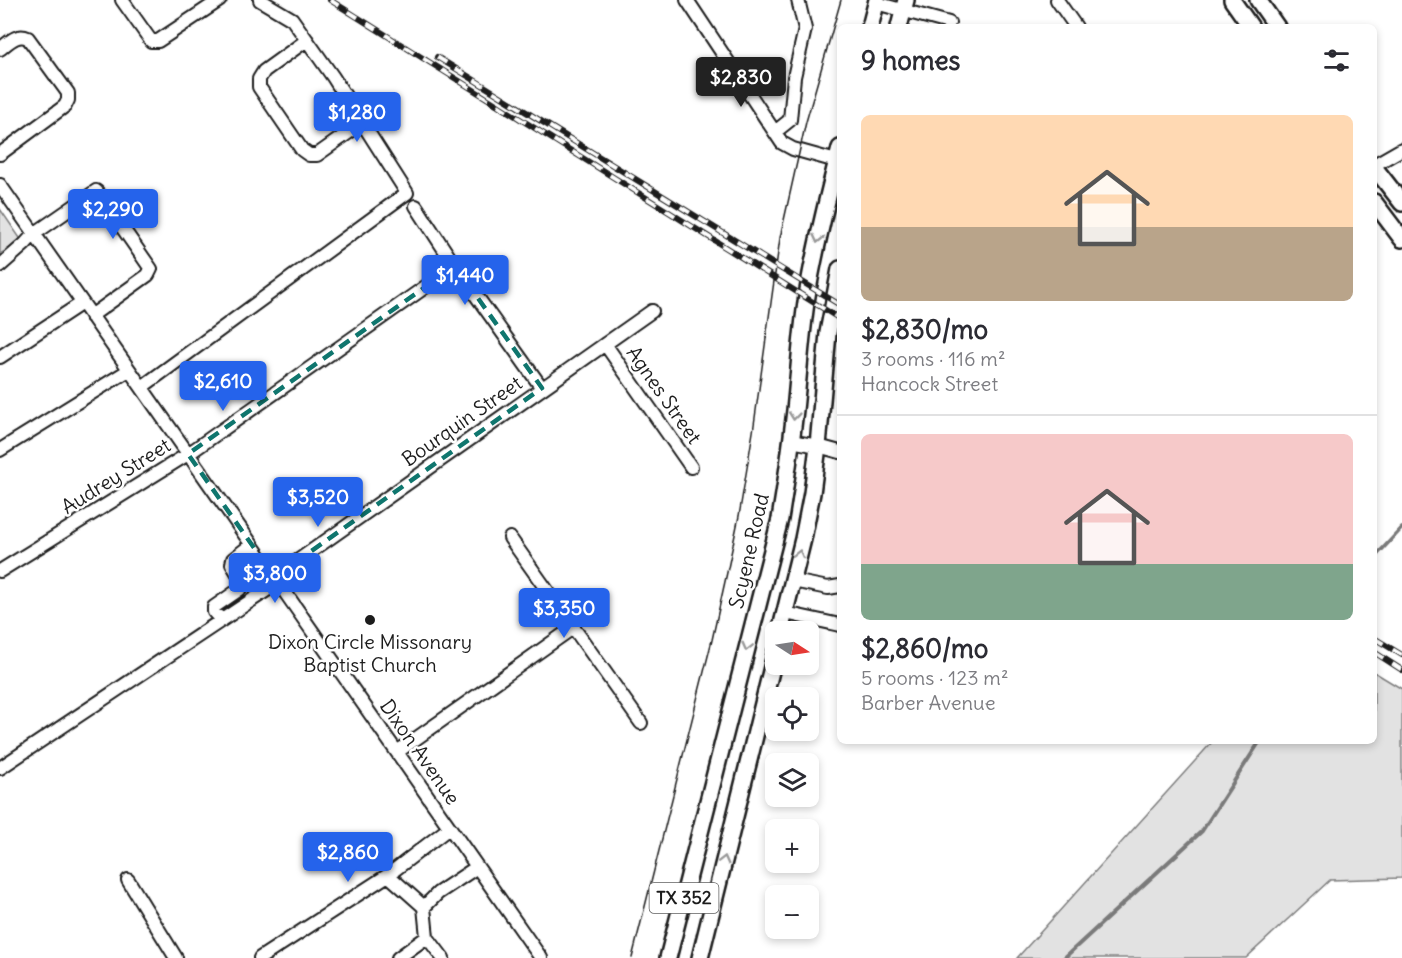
<!DOCTYPE html>
<meta charset="utf-8">
<style>
body{margin:0;font-family:Delius,sans-serif;background:#f2f2f3;color:#2b2b33;height:100vh;display:flex;flex-direction:column;font-size:22px;white-space:nowrap}
*{box-sizing:border-box;margin:0}
p{font-size:20px;color:#7c7c81}
.icon{flex:none;width:33px;height:33px;fill:none;stroke:currentColor;stroke-width:2;stroke-linecap:round;stroke-linejoin:round}
.map{position:relative;flex:1;overflow:hidden}
.side{position:absolute;left:837px;top:24px;width:540px;height:720px;display:flex;flex-direction:column;background:#fff;border-radius:9px;box-shadow:0 3px 9px #0003}
.side>*{flex:none}
.needle{width:39px;rotate:102deg}
.tools{position:absolute;left:765px;top:621px;display:grid;gap:12px}
.tools a{display:grid;place-items:center;width:54px;height:54px;border-radius:9px;background:#fff;box-shadow:0 3px 9px #0003;font-size:30px}
.price{position:absolute;translate:-50% -51px;padding:0 14px;border-radius:6px;background:#2563eb;color:#fff;font-size:20px;line-height:39px;filter:drop-shadow(0 2px 3px #0008)}
.price::after{content:'';position:absolute;left:50%;top:36px;width:18px;height:14px;margin-left:-9px;background:inherit;clip-path:polygon(0 0,100% 0,50% 100%)}
.price.on{background:#222;color:#fff}
ul{padding:0;list-style:none}
li{display:grid;align-content:center;gap:12px;height:318px;padding:0 24px}
li+li{border-top:2px solid #e1e1e2}
li span{display:grid;place-items:center;height:186px;border-radius:9px;color:#555}
li>.icon{margin-inline-start:auto}
span .icon{width:108px;height:108px;fill:#fffc;stroke-width:1}
li b{font-size:26px}
h2{display:flex;justify-content:space-between;align-items:center;height:72px;padding:0 24px;font-size:26px}
.map>svg:first-child{display:block}
.green{fill:#e2e2e2;stroke:#7f7f7f;stroke-width:1.5}
.lines{fill:none;stroke-linecap:round;stroke-linejoin:round}
.stream{stroke:#7a7a7a;stroke-width:4}
.minor-casing{stroke:#1c1c1c;stroke-width:16}
.major-casing{stroke:#1c1c1c;stroke-width:20}
.minor{stroke:#fff;stroke-width:12}
.major{stroke:#fff;stroke-width:15}
.tram{stroke:#1c1c1c;stroke-width:1.5}
.rail-casing{stroke:#1c1c1c;stroke-width:6}
.rail{stroke:#fff;stroke-width:4;stroke-dasharray:11;stroke-linecap:butt}
.oneway{stroke:#999}
.marked{fill:none;stroke:#0f766e;stroke-width:4.5;stroke-dasharray:12 8;stroke-linejoin:round}
.poi-dot{fill:#1c1c1c;stroke:#fff;stroke-width:2}
.labels{text-anchor:middle;stroke-width:5;stroke-linejoin:round;paint-order:stroke}
.shield{fill:#fff;stroke:#606060;stroke-width:1.5}
.shield-label{font-size:18px;font-weight:bold;fill:#1c1c1c}
.street-label{font-size:20px;fill:#1c1c1c;stroke:#fff}
.poi-label{font-size:20px;fill:#1c1c1c;stroke:#fff}
</style>
<div class="map">
<svg width="1402" height="958" viewBox="0 0 1402 958">
<rect width="100%" height="100%" fill="#fff"/>
<filter id="ink" filterUnits="userSpaceOnUse"><feTurbulence type="fractalNoise" baseFrequency=".0167" numOctaves="2"/><feDisplacementMap in="SourceGraphic" scale="12" xChannelSelector="R" yChannelSelector="G"/><feConvolveMatrix kernelMatrix="1 2 1 2 8 2 1 2 1" color-interpolation-filters="sRGB"/></filter>
<g filter="url(#ink)">
<path class="green" d="M 0,209 L 22,241 L 0,254 Z
M 1374,672 L 1402,689 L 1402,878 L 1330,880 L 1246,958 L 1017,958 L 1213,741 L 1374,741 Z"/>
<g class="lines">
<path class="stream" d="M 1374,558 L 1402,528
M 1064,958 L 1202,831 L 1260,741"/>
<defs>
<path id="minor" d="M 122,0 L 151,41 L 158,41 L 220,0
M 687,0 L 782,143 L 793,149 L 840,162
M 1057,0 L 1076,27
M 876,3 L 949,23
M 307,40 L 264,71 L 259,79 L 259,87 L 302,150 L 309,155 L 317,155 L 362,123
M 0,49 C 9,42 17,33 28,38 L 68,93 L 68,100 L 65,106 L 0,154
M 775,132 L 790,120 L 794,77 L 805,29 L 798,0
M 1374,165 L 1402,149
M 0,185 L 541,958
M 416,206 L 455,266 L 542,388
M 0,266 L 25,244 L 34,234 L 96,191 L 99,194 L 151,269 L 148,275 L 91,316
M 605,344 L 691,467
M 0,357 L 82,303
M 142,387 L 407,193 L 333,77 L 292,19 L 260,0
M 791,441 L 818,446 L 840,452
M 0,450 L 129,370
M 510,538 L 641,723
M 0,571 L 188,454 L 455,266
M 793,581 L 828,588 L 840,586
M 785,613 L 840,625
M 221,620 L 214,612 L 214,607 L 240,589 L 241,579 L 232,564 L 233,559 L 251,545
M 397,752 L 574,627
M 0,768 L 267,590 L 278,582 L 293,564 L 652,311
M 388,875 L 424,907
M 128,880 L 176,958
M 260,958 L 388,875 L 449,828
M 398,958 L 427,937
M 443,958 L 427,937 L 424,907 L 438,893 L 477,867"/>
<path id="major" d="M 1232,0 L 1251,27
M 1258,0 L 1277,27
M 870,27 L 877,0
M 899,27 L 906,0
M 1374,167 L 1402,203
M 1374,202 L 1402,239
M 780,632 L 803,539 L 812,493 L 818,446 L 828,333 L 840,269
M 668,958 L 780,519 C 786,483 791,446 795,410 C 799,372 801,334 807,296 C 815,246 828,197 840,148
M 700,958 L 776,651"/>
</defs>
<use href="#minor" class="minor-casing"/>
<use href="#major" class="major-casing"/>
<use href="#minor" class="minor"/>
<use href="#major" class="major"/>
<path class="tram" d="M 632,958 L 712,640 L 728,568 L 739,516 L 753,432 L 780,238 L 806,122 L 841,0"/>
<defs>
<path id="rail" d="M 330,0 L 840,319
M 437,57 L 840,305
M 1374,638 L 1402,655
M 1374,652 L 1402,670"/>
</defs>
<use href="#rail" class="rail-casing"/>
<use href="#rail" class="rail"/>
</g>
<defs><path id="oneway-chevron" d="M-2-3.5L2.5 0L-2 3.5" fill="none" stroke-width="1.6" stroke-linecap="round" stroke-linejoin="round" transform="scale(1.5)"/></defs>
<g class="oneway">
<use href="#oneway-chevron" transform="translate(818 239) rotate(103)"/>
<use href="#oneway-chevron" transform="translate(794 416) rotate(96)"/>
<use href="#oneway-chevron" transform="translate(799 554) rotate(-76)"/>
<use href="#oneway-chevron" transform="translate(747 647) rotate(104)"/>
<use href="#oneway-chevron" transform="translate(724 860) rotate(-76)"/>
</g>
</g>
<path class="marked" d="M 455,266 L 542,388 L 293,564 L 278,582 L 188,454 Z"/>
<circle class="poi-dot" cx="370" cy="620" r="6"/>
<g class="labels">
<rect class="shield" x="649.5" y="883" width="69" height="30" rx="4.5"/>
<g class="shield-label">
<text x="684" y="904">TX 352</text>
</g>
<g class="street-label">
<text transform="translate(664 395) rotate(55)" y="7">Agnes Street</text>
<text transform="translate(462 421) rotate(-35)" y="7">Bourquin Street</text>
<text transform="translate(116 476) rotate(-32)" y="7">Audrey Street</text>
<text transform="translate(749 551) rotate(-77)" y="7">Scyene Road</text>
<text transform="translate(420 752) rotate(55)" y="7">Dixon Avenue</text>
</g>
<g class="poi-label">
<text x="370" y="649">Dixon Circle Missonary<tspan x="370" dy="23">Baptist Church</tspan></text>
</g>
</g>
</svg>
<div class="tools">
<a><svg class="needle" viewBox="-14 -14 28 28"><path d="M0-13l5 13h-10z" fill="#e53935"/><path d="M0 13l5-13h-10z" fill="#7c7c81"/></svg></a>
<a><svg class="icon" aria-label="locate" viewBox="0 0 24 24"><circle cx="12" cy="12" r="6"/><path d="M12 2v4M12 18v4M2 12h4M18 12h4"/></svg></a>
<a><svg class="icon" aria-label="layers" viewBox="0 0 24 24"><path d="M12 4l9 5-9 5-9-5zM3 14l9 5 9-5"/></svg></a>
<a>+</a>
<a>−</a>
</div>
<b class="price on" style="left:741px;top:108px">$2,830</b>
<b class="price" style="left:357px;top:143px">$1,280</b>
<b class="price" style="left:113px;top:240px">$2,290</b>
<b class="price" style="left:465px;top:306px">$1,440</b>
<b class="price" style="left:223px;top:412px">$2,610</b>
<b class="price" style="left:318px;top:528px">$3,520</b>
<b class="price" style="left:275px;top:604px">$3,800</b>
<b class="price" style="left:564px;top:639px">$3,350</b>
<b class="price" style="left:348px;top:883px">$2,860</b>
<section class="side">
<h2>9 homes<svg class="icon" aria-label="filters" viewBox="0 0 24 24"><path d="M4 7h16M4 17h16"/><circle cx="9" cy="7" r="2"/><circle cx="15" cy="17" r="2"/></svg></h2>
<ul>
<li><span style="background:linear-gradient(#ffd9b3 60%,#b9a48a 0)"><svg class="icon" aria-label="home" viewBox="0 0 24 24"><path d="M3 11l9-7 9 7M6 9v11h12V9"/></svg></span><div><b>$2,830/mo</b><p>3 rooms · 116 m²</p><p>Hancock Street</p></div></li>
<li><span style="background:linear-gradient(#f6c9c9 70%,#7fa58c 0)"><svg class="icon" aria-label="home" viewBox="0 0 24 24"><path d="M3 11l9-7 9 7M6 9v11h12V9"/></svg></span><div><b>$2,860/mo</b><p>5 rooms · 123 m²</p><p>Barber Avenue</p></div></li>
</ul>
</section>
</div>
